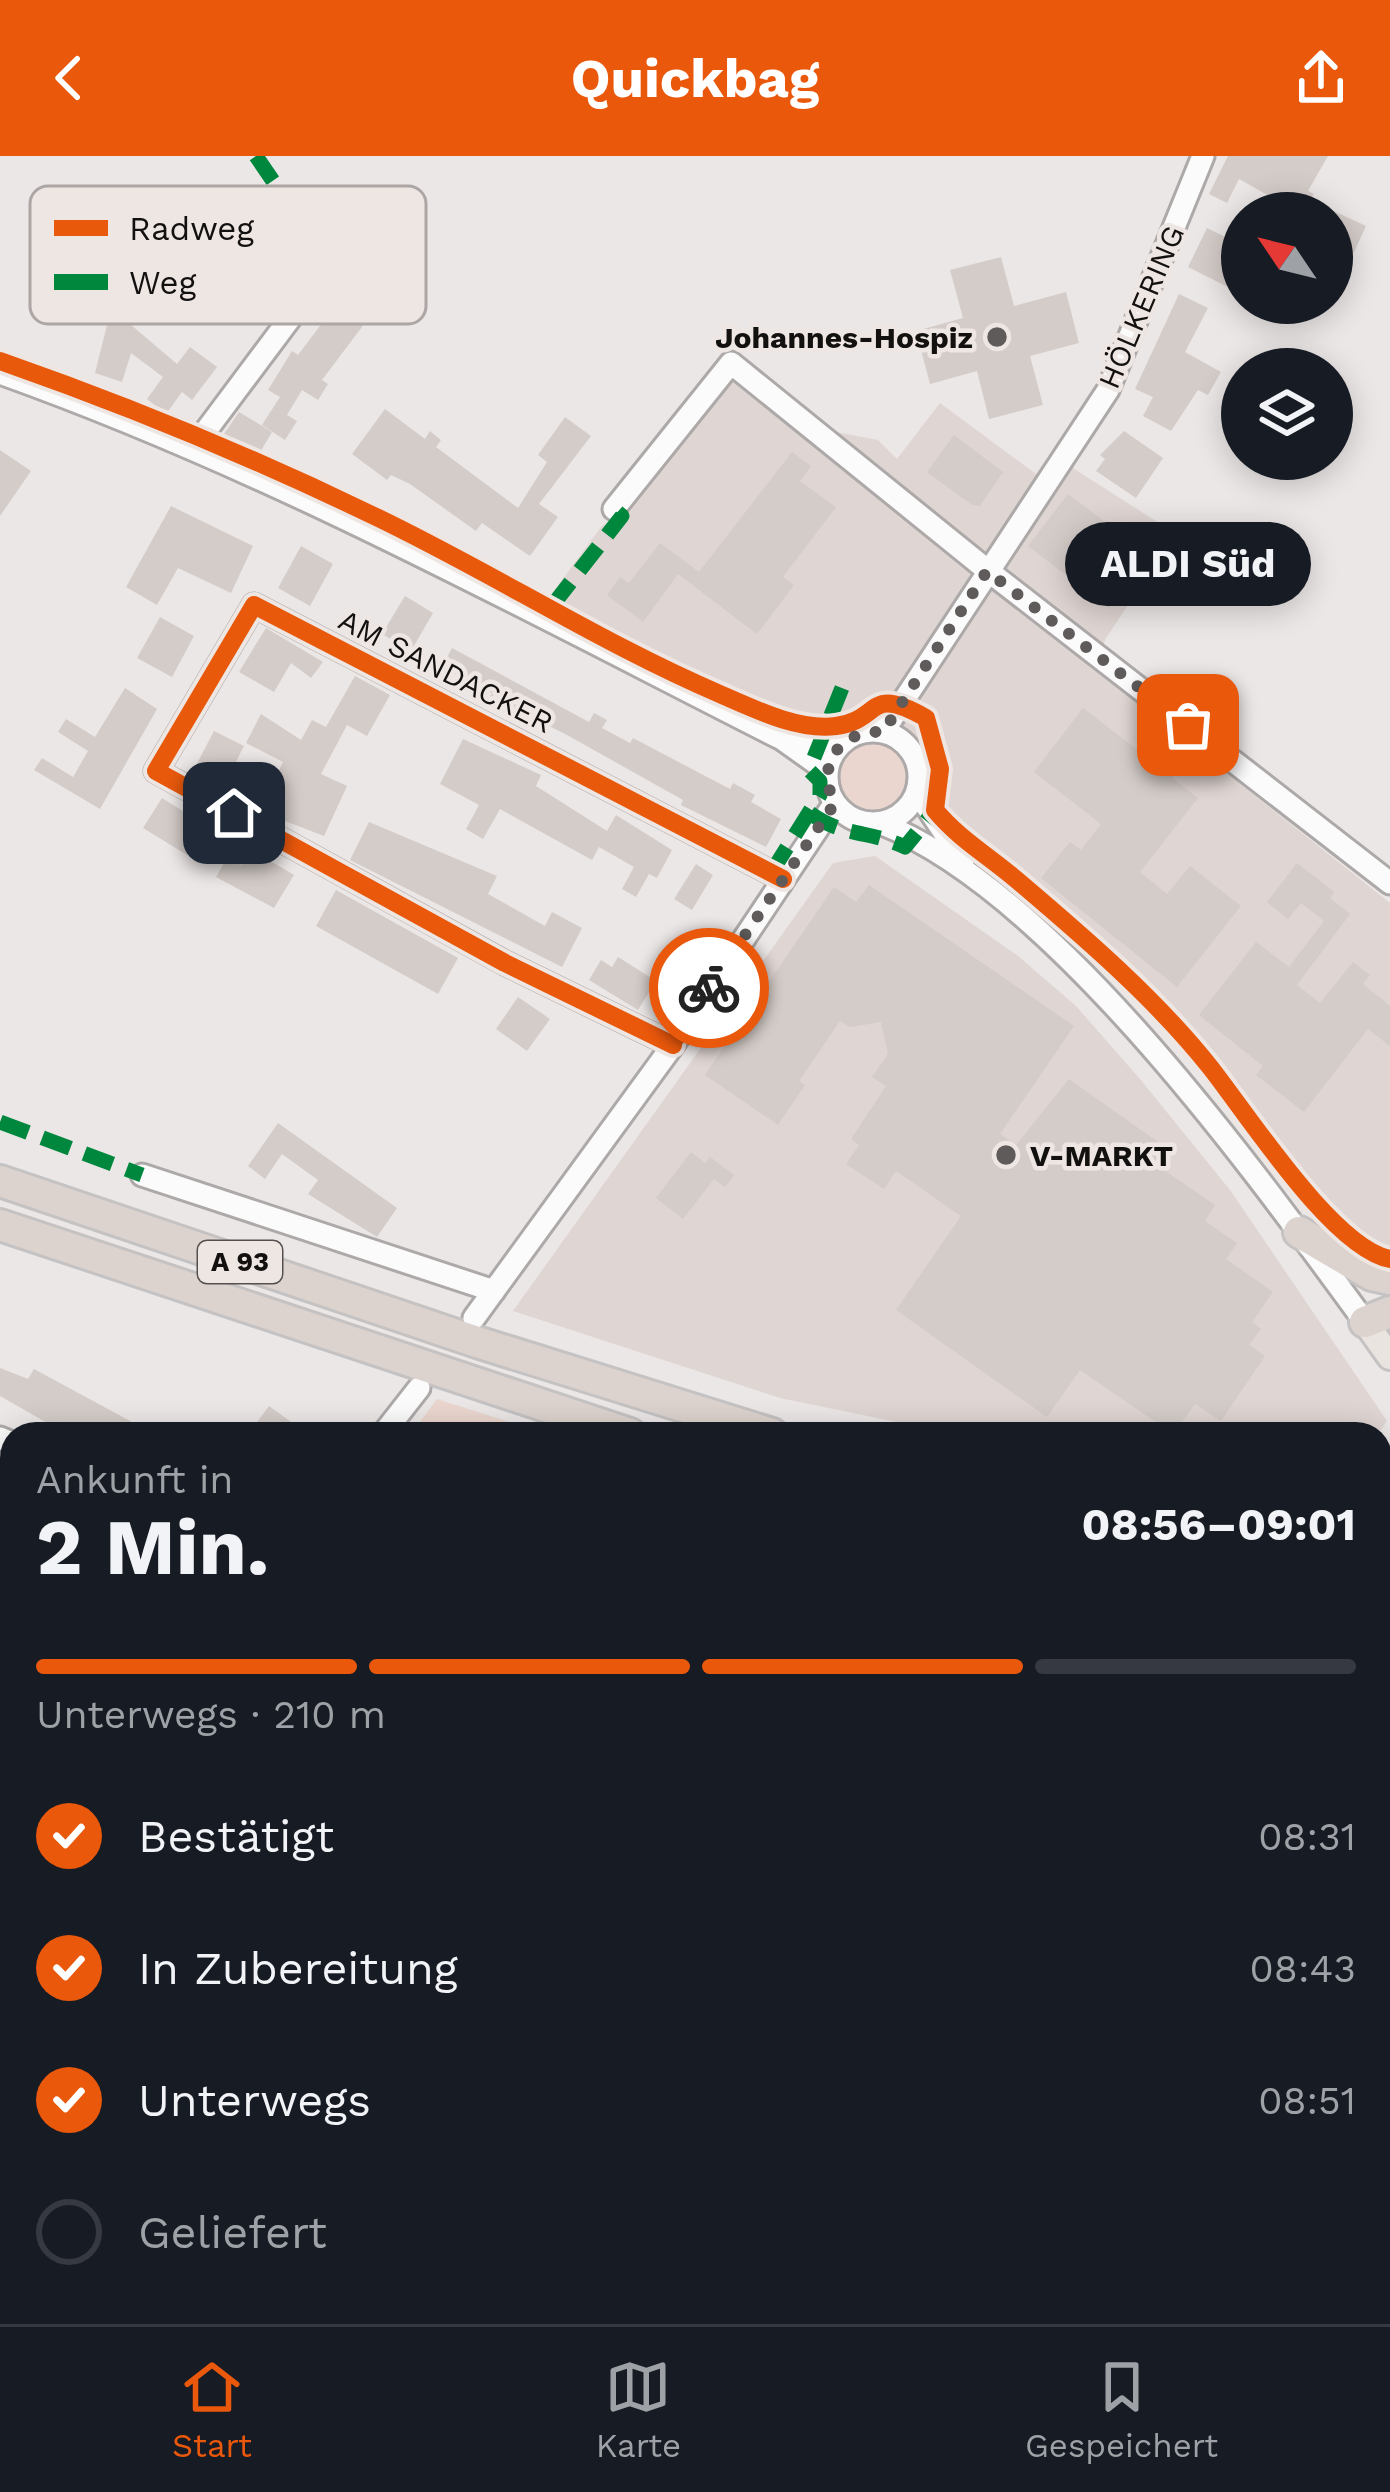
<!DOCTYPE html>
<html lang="de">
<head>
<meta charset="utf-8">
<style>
	:root { --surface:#171b24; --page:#20242c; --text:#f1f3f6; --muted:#9ea1a6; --line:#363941; --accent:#ea580c }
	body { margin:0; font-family:"Work Sans",sans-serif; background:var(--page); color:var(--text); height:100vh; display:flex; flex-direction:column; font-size:45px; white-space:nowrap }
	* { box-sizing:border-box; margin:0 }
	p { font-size:39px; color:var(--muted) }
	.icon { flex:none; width:66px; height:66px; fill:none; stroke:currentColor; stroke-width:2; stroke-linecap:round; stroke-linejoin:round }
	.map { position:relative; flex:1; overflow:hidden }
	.panel { position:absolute; left:0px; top:1266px; width:1392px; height:903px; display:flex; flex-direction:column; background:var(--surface); border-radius:36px 36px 0 0; box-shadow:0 6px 30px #0003 }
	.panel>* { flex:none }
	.needle { width:78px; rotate:305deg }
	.fabs { position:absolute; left:1221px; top:36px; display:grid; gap:24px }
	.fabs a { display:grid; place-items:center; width:132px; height:132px; border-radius:50%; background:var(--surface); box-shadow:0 6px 30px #0003; font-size:60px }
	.pin { position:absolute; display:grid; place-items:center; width:102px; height:102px; color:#fff; margin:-51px; border-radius:24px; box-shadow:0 6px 18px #0006 }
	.courier { position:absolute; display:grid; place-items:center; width:120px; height:120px; margin:-60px; border:9px solid #ea580c; border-radius:50%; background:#fff; color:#222; box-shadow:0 3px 15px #0007 }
	.bubble { position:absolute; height:84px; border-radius:42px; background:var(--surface); box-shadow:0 6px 30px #0003; font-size:39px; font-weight:700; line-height:84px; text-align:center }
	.headline em { font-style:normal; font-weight:700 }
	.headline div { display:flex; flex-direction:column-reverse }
	.headline { display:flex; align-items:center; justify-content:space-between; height:204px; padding:0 36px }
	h1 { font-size:78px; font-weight:700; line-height:90px }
	.bar { display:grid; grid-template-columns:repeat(4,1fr); gap:18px 12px; align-content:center; height:144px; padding:0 36px }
	.bar i { height:15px; border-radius:9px; background:var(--line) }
	.bar .active { background:var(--accent) }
	.bar p { grid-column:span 4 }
	ol { padding:0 36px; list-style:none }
	li { display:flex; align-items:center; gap:36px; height:132px }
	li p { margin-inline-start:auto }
	li .icon { padding:12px; border-radius:50%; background:var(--accent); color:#fff; stroke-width:4 }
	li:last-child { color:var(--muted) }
	li i { width:66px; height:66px; border:6px solid var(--line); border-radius:50% }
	header { display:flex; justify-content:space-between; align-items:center; height:156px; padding:0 36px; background:var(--accent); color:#fff; font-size:54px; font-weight:700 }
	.menu { display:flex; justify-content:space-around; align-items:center; height:168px; border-top:3px solid var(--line); background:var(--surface); font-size:33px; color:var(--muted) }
	.menu a { display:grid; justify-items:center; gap:6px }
	.menu .active { color:var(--accent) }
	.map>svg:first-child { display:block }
	.built { fill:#dfd5d2 }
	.green { fill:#ead6ce }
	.building { fill:#d4ccc8 }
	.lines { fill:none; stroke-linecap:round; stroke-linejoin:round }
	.minor-casing { stroke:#aca9a8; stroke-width:27 }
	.major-casing { stroke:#c4c2c2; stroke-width:30 }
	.highway-casing { stroke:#c4c2c2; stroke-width:36 }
	.minor { stroke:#fcfbfb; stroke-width:21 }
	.major { stroke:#eae4e0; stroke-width:24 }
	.highway { stroke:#ddd3ce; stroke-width:30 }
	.quiet { stroke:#00873e; stroke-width:15; stroke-dasharray:30 15; stroke-linecap:butt }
	.cycleway-casing { stroke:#eee6e3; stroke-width:26 }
	.cycleway { stroke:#e8590c; stroke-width:18 }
	.done { stroke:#5f5b5b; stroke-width:12; stroke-dasharray:0 21.6 }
	.route { stroke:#ea580c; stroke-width:15 }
	.poi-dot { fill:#5f5b5b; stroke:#eee6e3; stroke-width:4.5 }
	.labels { text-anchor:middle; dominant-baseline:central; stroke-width:9; stroke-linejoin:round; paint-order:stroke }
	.shield { fill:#eee6e3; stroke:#55504f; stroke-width:3 }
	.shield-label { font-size:27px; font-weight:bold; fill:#131010 }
	.street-label { font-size:30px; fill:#131010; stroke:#eee6e3 }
	.poi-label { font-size:30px; font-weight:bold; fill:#131010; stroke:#eee6e3; text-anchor:end }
	.key { fill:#eee6e3; stroke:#aca6a4; stroke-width:3 }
	.key-label { font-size:33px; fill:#131010 }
</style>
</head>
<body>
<header><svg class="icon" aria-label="back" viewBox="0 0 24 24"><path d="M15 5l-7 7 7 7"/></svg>Quickbag<svg class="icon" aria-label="share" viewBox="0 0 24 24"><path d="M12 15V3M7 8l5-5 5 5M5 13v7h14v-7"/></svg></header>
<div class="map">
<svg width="1390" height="2168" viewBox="0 0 1390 2168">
	<rect width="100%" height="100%" fill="#ebe7e6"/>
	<path class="built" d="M729 193 836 276 878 284 897 303 940 247 1036 318 1051 298 1176 378 1106 482 1094 512 1390 747V1092L1358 1078 1342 1062 1184 863 962 669 548 443 601 371 638 343 665 308 647 292Z
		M875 700 1018 800 1076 850 1140 923 1230 1034 1387 1265 1378 1278H955L780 1242 513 1155 833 707Z"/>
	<path class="green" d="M839 618a36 36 0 1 1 72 0a36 36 0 1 1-72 0Z
		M437 1243 547 1278H411Z
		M1380 1546H1390V1807L1380 1802Z"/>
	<path class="building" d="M1228 0H1328L1308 35 1314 38 1310 44 1366 70 1350 105 1332 97V57H1300L1239 23 1227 47 1209 38Z
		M365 68 396 95 391 101 413 120 386 152 380 147 322 224 328 228 318 244 302 234 287 259 297 265 285 284 262 269 280 241 268 234 292 195 298 199 338 146 352 157 371 135 345 111 352 100 344 92Z
		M1207 72 1242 89V138L1188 111Z
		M1001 101 1014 150 1066 136 1079 187 1030 200 1043 249 989 263 977 215 930 228 916 175 963 162 950 114Z
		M1179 138 1208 152 1185 196 1221 216 1208 239 1198 234 1171 275 1143 260 1153 241 1135 233Z
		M117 157 177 208 190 191 217 211 192 244 182 236 166 258 147 243 163 221 131 197 122 226 95 217 107 169Z
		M385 253 425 283 430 275 441 284 436 291 518 352 547 306 538 299 565 261 591 280 539 348 558 361 530 400 482 367 476 375 410 328 391 319 387 324 352 298Z
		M239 256 272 276 259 298 224 278Z
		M1124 275 1163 302 1136 342 1096 315 1105 303 1100 299Z
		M954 279 1003 316 980 350 972 349 927 316Z
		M0 294 31 315 0 360Z
		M792 296 811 310 800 325 836 351 783 421 794 429 757 478 678 418 643 466 607 439 620 421 629 427 660 387 699 416Z
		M1068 338 1104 365 1091 381 1130 410 1120 423 1127 428 1109 452 1028 390Z
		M171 350 253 390 231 437 178 412 157 449 126 431Z
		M301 390 333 408 310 450 278 432Z
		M405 440 433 457 411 495 382 478Z
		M160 461 194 480 172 521 137 502Z
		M266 472 323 506 311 522 291 507 274 536 239 516Z
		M452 492 589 566 594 557 607 564 602 572 630 587 633 582 730 633 733 627 755 639 751 646 781 663 766 691 681 649 683 644 567 579 531 561 526 569 487 547 492 537 442 511Z
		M355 520 390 539 367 580 347 569 321 618 347 630 324 680 259 655 283 606 246 587 261 558 301 584 312 564 326 571Z
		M125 532 157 553 100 653 34 614 42 602 73 621 88 595 58 576 66 563 95 581Z
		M1083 552 1143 598 1155 582 1185 606 1172 622 1198 642 1140 716 1167 738 1190 710 1241 750 1177 831 1041 722 1070 686 1081 694 1101 668 1034 616Z
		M214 575 244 590 222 633 192 617Z
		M463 583 541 619 536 630 607 675 616 659 672 694 657 722 649 718 636 741 622 733 634 711 599 691 592 704 500 653 483 683 466 673 479 649 440 628Z
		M162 642 210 672 192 702 143 672Z
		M369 666 497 720 488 738 545 770 552 756 582 772 562 811 350 704Z
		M250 693 294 719 274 752 216 721 227 702 241 709Z
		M1297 707 1334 736 1330 742 1350 758 1297 829 1320 847 1353 806 1370 819 1363 828 1390 850V890L1368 873 1304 956 1256 919 1263 910 1199 859 1256 786 1289 811 1324 765 1301 747 1288 763 1267 746Z
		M696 708 713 719 692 754 674 743Z
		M869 729 1074 870 1000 978 1016 989 1069 923 1165 991 1154 1007 1215 1049 1205 1065 1237 1087 1226 1103 1273 1136 1252 1166 1261 1173 1249 1189 1265 1200 1221 1265 1195 1248 1173 1278 1080 1214 1047 1261 896 1154 961 1060 896 1015 884 1033 846 1008 859 989 851 983 886 930 872 921 888 898 881 866 850 871 840 865 799 925 805 929 778 969 705 919 834 731 856 746Z
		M336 734 458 802 438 838 316 770Z
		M618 801 656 825 638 854 589 824 601 804 612 811Z
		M518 841 550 863 527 895 496 873Z
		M278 967 397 1052 377 1081 308 1038 318 1024 282 998 265 1023 248 1010Z
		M691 996 705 1007 710 1001 734 1019 725 1031 714 1023 683 1063 656 1042Z
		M0 1212 28 1223 34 1213 132 1266 125 1278H76L56 1272 0 1240Z
		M269 1250 294 1268 287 1278H248Z"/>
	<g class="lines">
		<defs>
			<path id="minor" d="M0 217C272 314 525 453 782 583L827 615
				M193 292 330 109
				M614 353 731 207 987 414 1390 727
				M827 621a46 46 0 1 1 92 0a46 46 0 1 1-92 0Z
				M883 576 1108 234 1203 0
				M783 583 842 587
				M917 636 963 705
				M880 667C1054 735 1255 1016 1365 1166
				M673 889 505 807 156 615 254 449 783 723
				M142 1019 494 1135
				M474 1162 673 889 834 648
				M383 1278 419 1232
				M0 1282 12 1287
				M0 1594 12 1582
				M1380 1931 1390 1937
				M0 2074 12 2084
				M0 2113 12 2118
				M40 2157V2168
				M114 2157 132 2168
				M366 2157 376 2168"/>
			<path id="major" d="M1365 1166 1390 1201"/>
			<path id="highway" d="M0 1025 480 1187 772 1278
				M0 1069 630 1278
				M1299 1076 1372 1119 1390 1123
				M1365 1166 1390 1156
				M1380 1451 1390 1453
				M1380 1484 1390 1487
				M1380 1531 1390 1529
				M1380 1833 1390 1841"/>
		</defs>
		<use href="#minor" class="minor-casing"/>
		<use href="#major" class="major-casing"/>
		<use href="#highway" class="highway-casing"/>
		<use href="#minor" class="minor"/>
		<use href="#major" class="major"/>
		<use href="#highway" class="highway"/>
		<path class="quiet" d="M256 0 330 109
			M552 450 622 360 614 353
			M810 657C842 681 869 674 905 691L935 654
			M771 717 820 639V625L809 614 842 532
			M0 966 142 1019
			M0 1708 12 1712"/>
		<defs>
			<path id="cycleway" d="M0 205C126 249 252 301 372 359 490 415 602 488 722 539 754 553 799 575 836 570 882 564 866 528 926 562L940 613 935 654C959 683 989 700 1018 725 1084 781 1156 843 1210 911 1248 959 1333 1092 1390 1103
				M673 889 505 807 156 615 254 449 783 723"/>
		</defs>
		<use href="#cycleway" class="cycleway-casing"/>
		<use href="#cycleway" class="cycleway"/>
	</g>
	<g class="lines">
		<path class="done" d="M709 832 835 647C814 609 841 573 883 576L987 415 1188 569"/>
		<path class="route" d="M234 657 538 824 673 889 709 832"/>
	</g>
	<g class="poi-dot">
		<circle cx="997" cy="181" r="12"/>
		<circle cx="1006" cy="999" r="12"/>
	</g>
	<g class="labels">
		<rect class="shield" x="198" y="1085" width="84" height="42" rx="9"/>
		<g class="shield-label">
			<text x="240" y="1106">A 93</text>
		</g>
		<g class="street-label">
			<text transform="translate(1141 151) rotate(-67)">HÖLKERING</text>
			<text transform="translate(446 515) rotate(27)">AM SANDACKER</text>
		</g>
		<g class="poi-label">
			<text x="973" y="181">Johannes-Hospiz</text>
			<text x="1030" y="999" text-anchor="start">V-MARKT</text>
		</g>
	</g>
	<rect x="30" y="30" width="396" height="138" rx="18" class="key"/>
	<rect x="54" y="64" width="54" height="16" fill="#e8590c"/>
	<rect x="54" y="118" width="54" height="16" fill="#00873e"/>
	<g class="key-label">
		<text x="129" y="84">Radweg</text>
		<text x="129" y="138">Weg</text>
	</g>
</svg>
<div class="fabs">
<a><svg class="needle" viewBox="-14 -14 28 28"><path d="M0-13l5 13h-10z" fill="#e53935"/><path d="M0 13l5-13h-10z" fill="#9ea1a6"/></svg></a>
<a><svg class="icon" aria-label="layers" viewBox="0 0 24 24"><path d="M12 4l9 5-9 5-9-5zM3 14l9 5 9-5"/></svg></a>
</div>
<div class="pin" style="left:1188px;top:569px;background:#ea580c"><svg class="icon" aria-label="bag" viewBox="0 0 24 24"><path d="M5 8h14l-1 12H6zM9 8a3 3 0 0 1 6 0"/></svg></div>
<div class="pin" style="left:234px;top:657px;background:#1f2937"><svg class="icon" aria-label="home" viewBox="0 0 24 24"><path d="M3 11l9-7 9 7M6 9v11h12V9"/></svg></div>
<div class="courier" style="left:709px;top:832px"><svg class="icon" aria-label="bike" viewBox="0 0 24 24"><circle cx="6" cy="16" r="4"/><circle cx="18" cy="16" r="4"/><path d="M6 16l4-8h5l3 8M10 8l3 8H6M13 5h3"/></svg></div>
<div class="bubble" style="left:1065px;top:366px;width:246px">ALDI Süd</div>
<section class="panel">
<div class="headline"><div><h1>2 Min.</h1><p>Ankunft in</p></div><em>08:56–09:01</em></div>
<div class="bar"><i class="active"></i><i class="active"></i><i class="active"></i><i></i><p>Unterwegs · 210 m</p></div>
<ol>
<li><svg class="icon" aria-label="check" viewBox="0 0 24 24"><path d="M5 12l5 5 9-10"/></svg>Bestätigt<p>08:31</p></li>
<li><svg class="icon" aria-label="check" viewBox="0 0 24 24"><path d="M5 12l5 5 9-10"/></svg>In Zubereitung<p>08:43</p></li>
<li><svg class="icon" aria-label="check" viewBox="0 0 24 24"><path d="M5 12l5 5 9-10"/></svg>Unterwegs<p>08:51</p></li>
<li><i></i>Geliefert</li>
</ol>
</section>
</div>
<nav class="menu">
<a class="active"><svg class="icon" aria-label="home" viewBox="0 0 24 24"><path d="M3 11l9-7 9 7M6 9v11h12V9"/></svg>Start</a>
<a><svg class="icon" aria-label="map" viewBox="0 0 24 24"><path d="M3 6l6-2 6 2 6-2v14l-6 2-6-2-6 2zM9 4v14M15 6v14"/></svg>Karte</a>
<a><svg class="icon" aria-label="saved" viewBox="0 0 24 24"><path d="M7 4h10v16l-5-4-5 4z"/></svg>Gespeichert</a>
</nav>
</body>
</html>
